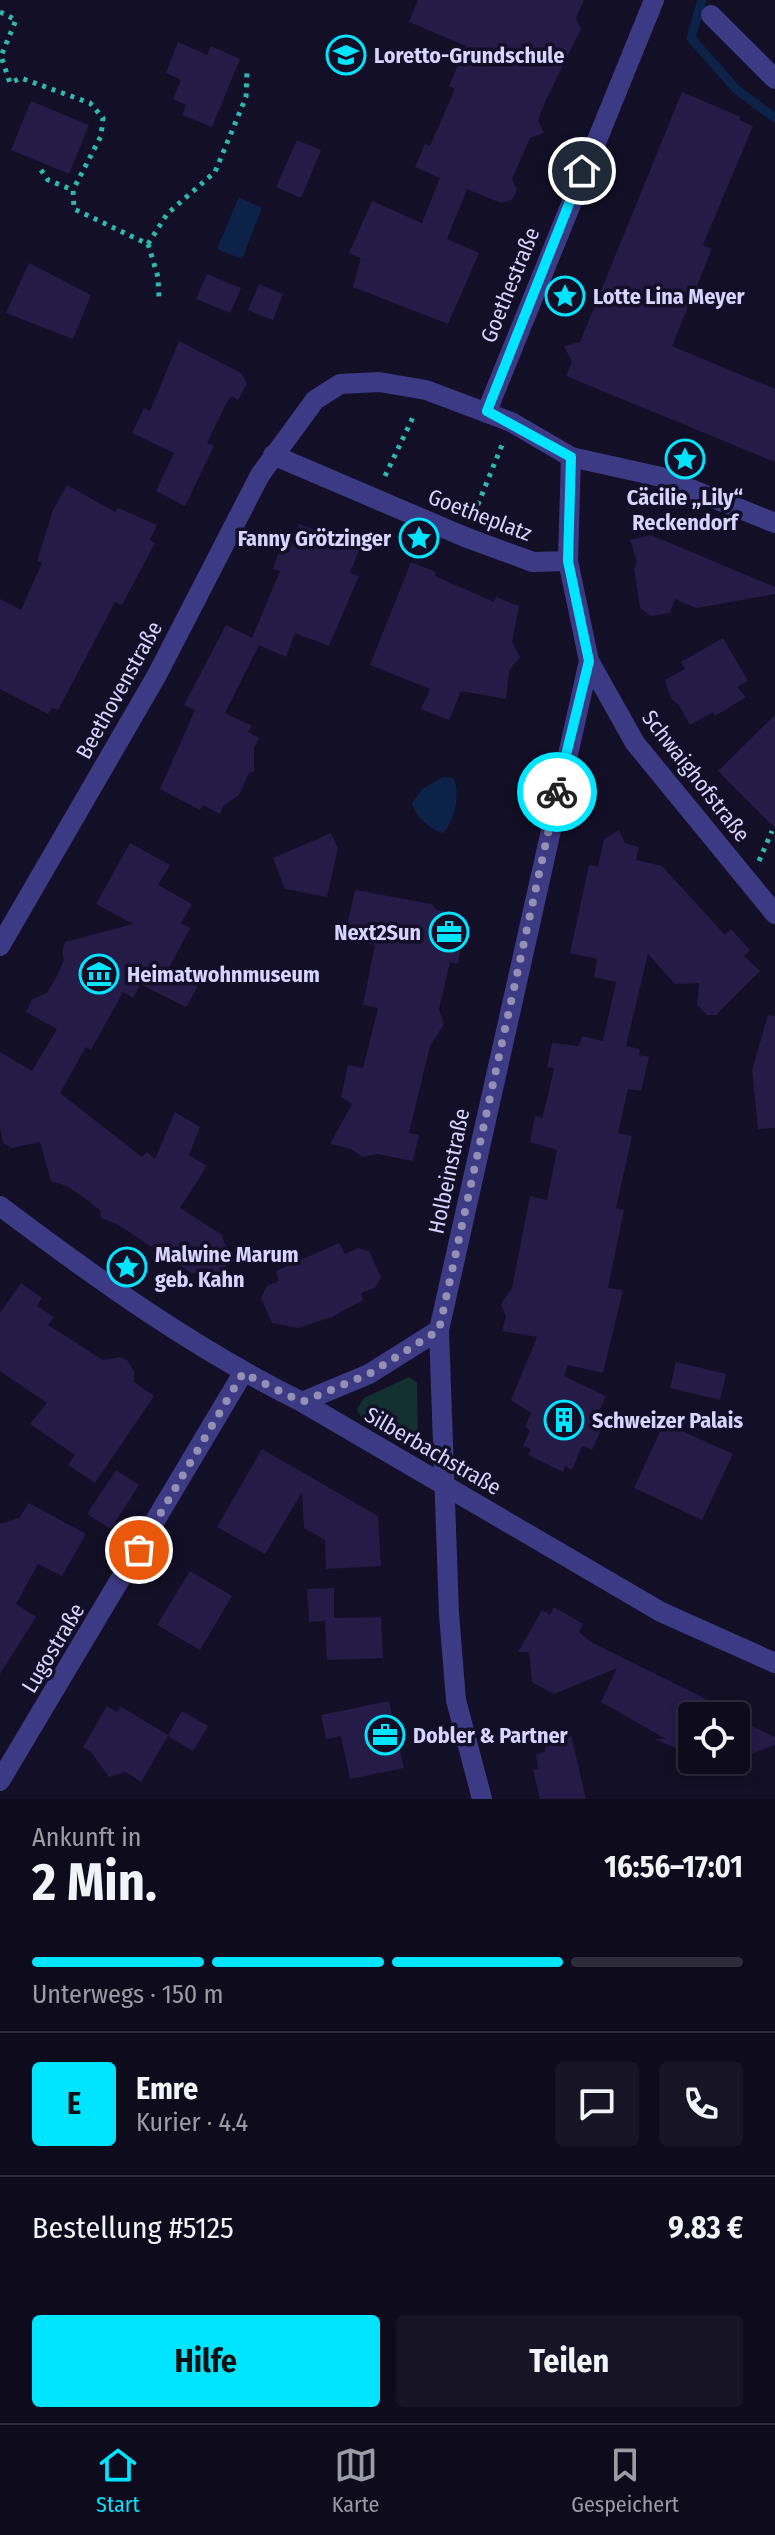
<!DOCTYPE html>
<html lang="de">
<head>
<meta charset="utf-8">
<style>
	:root { --surface:#0e0b1c; --page:#171425; --text:#f1f3f6; --muted:#9b9ba3; --line:#2e2b3b; --accent:#00e5ff }
	body { margin:0; font-family:"Fira Sans Condensed",sans-serif; background:var(--page); color:var(--text); height:100vh; display:flex; flex-direction:column; font-size:30px; white-space:nowrap }
	* { box-sizing:border-box; margin:0 }
	p { font-size:26px; color:var(--muted) }
	.icon { flex:none; width:44px; height:44px; fill:none; stroke:currentColor; stroke-width:2; stroke-linecap:round; stroke-linejoin:round }
	.map { position:relative; height:1799px; overflow:hidden }
	.drawer { display:flex; flex-direction:column; background:var(--surface); flex:1 }
	.drawer>* { flex:none }
	.controls { position:absolute; left:678px; top:1702px; display:grid; gap:16px }
	.controls a { display:grid; place-items:center; width:72px; height:72px; border-radius:8px; background:var(--surface); box-shadow:0 4px 12px #0003,0 0 0 2px var(--line); font-size:40px }
	.pin { position:absolute; display:grid; place-items:center; width:68px; height:68px; color:#fff; margin:-34px; border:4px solid #fff; border-radius:50%; box-shadow:0 2px 8px #0007 }
	.courier { position:absolute; display:grid; place-items:center; width:80px; height:80px; margin:-40px; border:6px solid #00e5ff; border-radius:50%; background:#fff; color:#222; box-shadow:0 2px 10px #0007 }
	.summary em { font-style:normal; font-weight:700 }
	.summary div { display:flex; flex-direction:column-reverse }
	.summary { display:flex; align-items:center; justify-content:space-between; height:136px; padding:0 32px }
	h1 { font-size:52px; font-weight:700; line-height:60px }
	.bar { display:grid; grid-template-columns:repeat(4,1fr); gap:12px 8px; align-content:center; height:96px; padding:0 32px }
	.bar i { height:10px; border-radius:6px; background:var(--line) }
	.bar .on { background:var(--accent) }
	.bar p { grid-column:span 4 }
	.line { display:flex; align-items:center; gap:20px; padding:0 32px; border-top:2px solid var(--line) }
	.line div { flex:1 }
	.round { display:grid; place-items:center; flex:none; width:84px; height:84px; border-radius:8px; background:var(--page) }
	.cta { display:flex; gap:16px; margin-top:auto; padding:16px 32px }
	.cta a { flex:1; height:92px; border-radius:8px; background:var(--accent); color:#111; font-size:32px; font-weight:700; line-height:92px; text-align:center }
	.cta a+a { background:var(--page); color:var(--text) }
	.dock { display:flex; justify-content:space-around; align-items:center; height:112px; border-top:2px solid var(--line); background:var(--surface); font-size:22px; color:var(--muted) }
	.dock a { display:grid; justify-items:center; gap:4px }
	.dock .on { color:var(--accent) }
	.map>svg:first-child { display:block }
	.green { fill:#12302f }
	.water { fill:#0c2248 }
	.lines { fill:none; stroke-linecap:round; stroke-linejoin:round }
	.stream { stroke:#0c2248; stroke-width:9 }
	.building { fill:#241b47; fill-rule:evenodd }
	.path { stroke:#2fb8b0; stroke-width:5; stroke-dasharray:4 6; stroke-linecap:butt }
	.minor { stroke:#3d3a85; stroke-width:20 }
	.done { stroke:#948fb3; stroke-width:8; stroke-dasharray:0 14.4 }
	.route { stroke:#00e5ff; stroke-width:10 }
	.labels { text-anchor:middle; dominant-baseline:central; stroke-width:7; stroke-linejoin:round; paint-order:stroke }
	.poi-label { font-size:22px; font-weight:bold; fill:#d9d4ff; stroke:#130f26; text-anchor:start }
	.street-label { font-size:22px; fill:#d9d4ff; stroke:#130f26 }
</style>
</head>
<body>
<div class="map">
<svg width="775" height="1799" viewBox="0 0 775 1799">
	<rect width="100%" height="100%" fill="#130f26"/>
	<path class="green" d="M409 1377 417 1383 418 1435 414 1441 405 1445 362 1420 357 1409 364 1398Z"/>
	<path class="water" d="M239 197 262 208 242 259 217 249Z
		M443 777 453 778C462 791 454 823 443 833 432 831 414 815 412 803L422 789Z"/>
	<g class="lines">
		<path class="stream" d="M702 0 691 38 736 89 775 118"/>
	</g>
	<path class="building" d="M418 0H584L576 18 581 29 546 100 538 120 544 133 530 138 512 179 517 190 512 200 501 203 467 189 447 239 479 253 448 324 353 287 361 258 349 253 372 201 422 223 440 178 415 167 425 144 430 146 455 89 449 86 466 46 409 22Z
		M178 42 207 55 211 46 240 59 212 127 182 115 186 105 173 99 181 80 166 73Z
		M682 92 741 117 739 120 753 126 703 245 712 249 672 346 775 389V462L566 376 572 362 564 346 580 342Z
		M31 101 89 125 69 174 11 150Z
		M297 140 321 150 301 198 276 187Z
		M29 263 91 295 73 339 6 313Z
		M207 274 241 288 230 313 196 299Z
		M259 284 283 294 273 320 248 310Z
		M179 341 241 373 247 384 238 400 232 396 228 400 207 443 214 446 185 506 156 491 174 453 132 433 144 408 150 411Z
		M67 485 115 512 118 508 157 525 150 540 155 543 122 605 115 602 58 710 52 708 48 714 0 689V599L21 610 42 563 37 561 53 510Z
		M299 524 360 547 350 573 359 576 329 646 295 633 286 657 259 645 225 713 252 726 248 732 259 738 254 749V772L249 773 239 795 223 806 220 814 203 805 200 810 160 789 195 710 184 705 226 625 252 638 280 571 273 569 282 543 290 546Z
		M651 535 775 587V594L696 608 675 599 670 613 651 616 640 608 634 569 637 561 630 540Z
		M411 562 436 572 435 576 494 602 496 597 519 606 512 642 520 657 509 671 506 699 461 691 449 720 421 709 430 689 370 665Z
		M723 638 748 681 737 687 746 697 715 716 713 712 690 725 679 705 671 699 665 680 685 669 681 662Z
		M775 715V828L718 771Z
		M619 830 625 843 639 847 636 860 662 866 725 935 731 929 750 950 744 956 760 971 716 1015H707L697 1005 699 983 675 984 648 954 626 1046 640 1049 639 1055 649 1057 641 1091 628 1089 618 1133 632 1136 616 1208 624 1210 608 1288 623 1290 603 1373 568 1365 564 1376 606 1396 596 1418 605 1422 592 1450 582 1446 572 1470 565 1466 563 1472 528 1455 531 1449 523 1446 530 1430 525 1427 531 1413 511 1400 537 1337 502 1331 506 1317 501 1304 512 1288 530 1196 547 1200 557 1150 530 1142 535 1116 542 1118 548 1095 554 1068 547 1067 552 1043 579 1046 582 1036 603 1041 616 982 594 977 597 959 570 953 589 865 598 867 604 839Z
		M331 833 338 848 327 897 285 889 273 858Z
		M130 843 170 865 158 885 192 904 181 923 190 928 169 968 199 984 186 1007 140 984 133 998 123 992 91 1050 86 1047 60 1093 142 1157 147 1152 155 1159 175 1112 200 1127 189 1155 207 1166 180 1208 221 1234 230 1256 226 1268 217 1274 191 1273 117 1224 101 1218 100 1210 83 1197 67 1186 51 1181 40 1142 12 1148 3 1143 0 1128V1052L32 1071 57 1029 26 1012 32 999 47 993 56 978 64 960 62 952 65 942 133 924 96 904Z
		M355 890 432 904 435 909 466 919 458 964 450 962 439 1009 444 1024 430 1046 409 1133 419 1135 413 1161 377 1154 363 1157 351 1149 330 1144 352 1104 341 1097 348 1065 363 1068 378 1008 363 1005 375 945 344 938Z
		M768 1015 775 1016V1128L758 1129 752 1070Z
		M339 1243 345 1254 358 1248 369 1251 381 1277 375 1288 361 1293 363 1300 332 1317 298 1328 272 1323 261 1298 267 1286 279 1281 276 1271Z
		M21 1283 42 1298 37 1306 54 1317 48 1325 103 1360 119 1357 127 1360 134 1371V1382L154 1396 95 1483 68 1465 75 1455 30 1424 47 1403 0 1371V1313Z
		M676 1362 726 1374 720 1400 670 1388Z
		M664 1423 733 1454 702 1520 634 1488Z
		M262 1449 378 1516 381 1566 326 1569 325 1540 304 1528 302 1492 265 1554 217 1527Z
		M116 1470 139 1485 111 1529 87 1514Z
		M29 1503 86 1534 62 1576 38 1564 16 1604 36 1617 0 1674V1524L19 1518Z
		M190 1571 232 1596 200 1650 157 1625Z
		M334 1588V1618L381 1617 383 1658 327 1660 325 1621 309 1622 307 1589Z
		M554 1607 583 1624 579 1632 591 1642 720 1706 749 1716 745 1723 775 1737V1745L746 1756 737 1775 714 1766 710 1775 682 1761 686 1753 655 1739H666L601 1702 617 1668 554 1694 532 1682 529 1652H518L542 1610 550 1615ZM692 1716H736V1760H692V1740L678 1739 692 1736Z
		M389 1701 404 1768 350 1779 341 1736 326 1739 321 1715Z
		M107 1706 117 1712 120 1706 168 1735 182 1711 208 1726 193 1751 168 1736 141 1782 126 1772 109 1777 91 1752 83 1747Z
		M558 1734 571 1735 586 1799H540L533 1770 538 1769 536 1754 544 1752 549 1738Z"/>
	<g class="lines">
		<path class="path" d="M0 12 16 20 1 56 10 83 21 78 90 103 103 118 101 136 73 190
			M41 170 48 180 73 190 74 209 148 244 158 277 159 298
			M148 244 167 214 215 172 246 97 247 72
			M385 476 415 413
			M474 514 502 445
			M759 861 772 831"/>
		<path class="minor" d="M711 15 775 79
			M487 411 654 0
			M273 455 465 537 533 562 568 561
			M589 661 635 743 775 914
			M0 946 157 675 260 475 315 400 340 384 379 382 426 390 511 422 571 457 661 477 775 523
			M0 1206C97 1279 193 1348 302 1402L661 1612 775 1663
			M302 1402 369 1374 439 1330
			M0 1781 243 1373
			M482 1799 456 1700 449 1614 439 1330 589 661 568 561 571 457"/>
	</g>
	<g class="lines">
		<path class="done" d="M139 1550 243 1373 302 1402 369 1374 439 1330 557 792"/>
		<path class="route" d="M557 792 589 661 568 561 571 457 487 411 582 171"/>
	</g>
	<defs>
		<symbol id="school-ring" viewBox="-11 -11 22 22"><circle r="9.5" fill="#130f26" stroke="#00e5ff" stroke-width="1.5"/><path d="M0-5L7-2L0 1L-7-2ZM-4 1L0 2.5L4 1V4Q0 6-4 4Z" fill="#00e5ff"/></symbol>
		<symbol id="sight-ring" viewBox="-11 -11 22 22"><circle r="9.5" fill="#130f26" stroke="#00e5ff" stroke-width="1.5"/><path d="M0-6L1.8-2.2L6-1.7L2.9 1.2L3.7 5.4L0 3.3L-3.7 5.4L-2.9 1.2L-6-1.7L-1.8-2.2Z" fill="#00e5ff"/></symbol>
		<symbol id="office-ring" viewBox="-11 -11 22 22"><circle r="9.5" fill="#130f26" stroke="#00e5ff" stroke-width="1.5"/><path d="M-6-3h4V-5.5h4V-3h4V5H-6ZM-1-4.5V-3h2v-1.5ZM-6 0V1H6V0Z" fill="#00e5ff"/></symbol>
		<symbol id="museum-ring" viewBox="-11 -11 22 22"><circle r="9.5" fill="#130f26" stroke="#00e5ff" stroke-width="1.5"/><path d="M0-6L6-3V-2H-6V-3ZM-5-1h2V3h-2ZM-1-1h2V3h-2ZM3-1h2V3H3ZM-6 4H6V6H-6Z" fill="#00e5ff"/></symbol>
		<symbol id="building-ring" viewBox="-11 -11 22 22"><circle r="9.5" fill="#130f26" stroke="#00e5ff" stroke-width="1.5"/><path d="M-4-6H4V6H1V3H-1V6H-4ZM-2.5-4.3h1.7v1.8h-1.7ZM.8-4.3h1.7v1.8H.8ZM-2.5-1h1.7V.8h-1.7ZM.8-1h1.7V.8H.8Z" fill="#00e5ff"/></symbol>
	</defs>
	<g fill-rule="evenodd">
		<use href="#school-ring" x="324" y="33" width="44" height="44"/>
		<use href="#sight-ring" x="543" y="274" width="44" height="44"/>
		<use href="#sight-ring" x="663" y="437" width="44" height="44"/>
		<use href="#sight-ring" x="397" y="516" width="44" height="44"/>
		<use href="#office-ring" x="427" y="910" width="44" height="44"/>
		<use href="#museum-ring" x="77" y="952" width="44" height="44"/>
		<use href="#sight-ring" x="105" y="1245" width="44" height="44"/>
		<use href="#building-ring" x="542" y="1398" width="44" height="44"/>
		<use href="#office-ring" x="363" y="1713" width="44" height="44"/>
	</g>
	<g class="labels">
		<g class="poi-label">
			<text x="374" y="55">Loretto-Grundschule</text>
			<text x="593" y="296">Lotte Lina Meyer</text>
			<text x="685" y="497" text-anchor="middle">Cäcilie „Lily“<tspan x="685" dy="25">Reckendorf</tspan></text>
			<text x="391" y="538" text-anchor="end">Fanny Grötzinger</text>
			<text x="421" y="932" text-anchor="end">Next2Sun</text>
			<text x="127" y="974">Heimatwohnmuseum</text>
			<text x="155" y="1254">Malwine Marum<tspan x="155" dy="25">geb. Kahn</tspan></text>
			<text x="592" y="1420">Schweizer Palais</text>
			<text x="413" y="1735">Dobler &amp; Partner</text>
		</g>
		<g class="street-label">
			<text transform="translate(510 285) rotate(-68)">Goethestraße</text>
			<text transform="translate(480 515) rotate(21)">Goetheplatz</text>
			<text transform="translate(119 690) rotate(-61)">Beethovenstraße</text>
			<text transform="translate(696 776) rotate(52)">Schwaighofstraße</text>
			<text transform="translate(449 1171) rotate(-78)">Holbeinstraße</text>
			<text transform="translate(433 1451) rotate(30)">Silberbachstraße</text>
			<text transform="translate(53 1648) rotate(-59)">Lugostraße</text>
		</g>
	</g>
</svg>
<div class="controls">
<a><svg class="icon" aria-label="locate" viewBox="0 0 24 24"><circle cx="12" cy="12" r="6"/><path d="M12 2v4M12 18v4M2 12h4M18 12h4"/></svg></a>
</div>
<div class="pin" style="left:139px;top:1550px;background:#ea580c"><svg class="icon" aria-label="bag" viewBox="0 0 24 24"><path d="M5 8h14l-1 12H6zM9 8a3 3 0 0 1 6 0"/></svg></div>
<div class="pin" style="left:582px;top:171px;background:#1f2937"><svg class="icon" aria-label="home" viewBox="0 0 24 24"><path d="M3 11l9-7 9 7M6 9v11h12V9"/></svg></div>
<div class="courier" style="left:557px;top:792px"><svg class="icon" aria-label="bike" viewBox="0 0 24 24"><circle cx="6" cy="16" r="4"/><circle cx="18" cy="16" r="4"/><path d="M6 16l4-8h5l3 8M10 8l3 8H6M13 5h3"/></svg></div>
</div>
<section class="drawer">
<div class="summary"><div><h1>2 Min.</h1><p>Ankunft in</p></div><em>16:56–17:01</em></div>
<div class="bar"><i class="on"></i><i class="on"></i><i class="on"></i><i></i><p>Unterwegs · 150 m</p></div>
<div class="line" style="height:144px"><b class="round" style="background:var(--accent);color:#111">E</b><div><b>Emre</b><p>Kurier · 4.4</p></div><a class="round"><svg class="icon" aria-label="chat" viewBox="0 0 24 24"><path d="M4 5h16v11H9l-5 4z"/></svg></a><a class="round"><svg class="icon" aria-label="phone" viewBox="0 0 24 24"><path d="M5 4h4l2 5-3 2q2 4 5 5l2-3 5 2v4C11 20 4 13 5 4z"/></svg></a></div>
<div class="line" style="height:104px"><div>Bestellung #5125</div><b>9.83 €</b></div>
<div class="cta"><a>Hilfe</a><a>Teilen</a></div>
</section>
<nav class="dock">
<a class="on"><svg class="icon" aria-label="home" viewBox="0 0 24 24"><path d="M3 11l9-7 9 7M6 9v11h12V9"/></svg>Start</a>
<a><svg class="icon" aria-label="map" viewBox="0 0 24 24"><path d="M3 6l6-2 6 2 6-2v14l-6 2-6-2-6 2zM9 4v14M15 6v14"/></svg>Karte</a>
<a><svg class="icon" aria-label="saved" viewBox="0 0 24 24"><path d="M7 4h10v16l-5-4-5 4z"/></svg>Gespeichert</a>
</nav>
</body>
</html>
